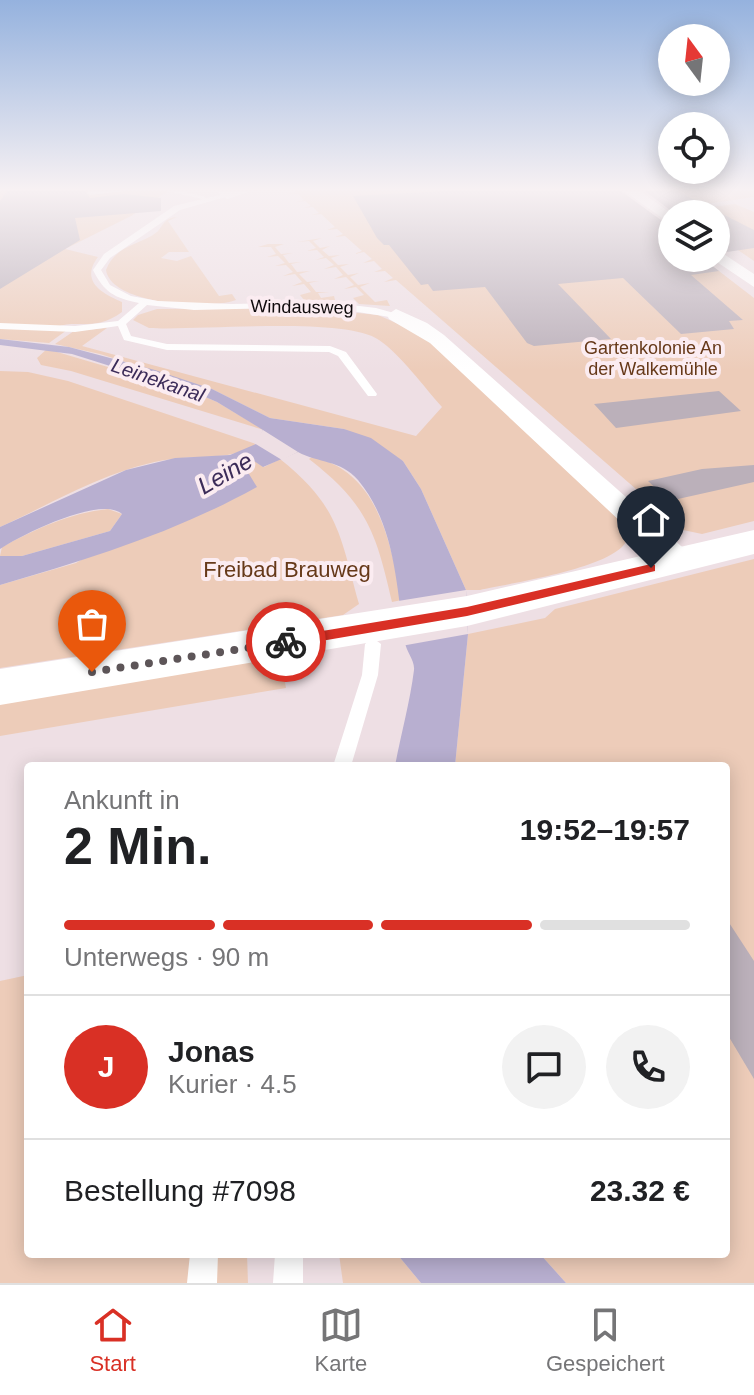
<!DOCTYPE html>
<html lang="de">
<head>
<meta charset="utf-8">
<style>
	:root { --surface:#fff; --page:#f2f2f2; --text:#202124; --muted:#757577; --line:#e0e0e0; --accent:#d93025 }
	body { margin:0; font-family:Arial,sans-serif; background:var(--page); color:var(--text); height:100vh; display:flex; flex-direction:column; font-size:30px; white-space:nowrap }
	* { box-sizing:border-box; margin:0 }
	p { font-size:26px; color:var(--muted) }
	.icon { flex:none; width:44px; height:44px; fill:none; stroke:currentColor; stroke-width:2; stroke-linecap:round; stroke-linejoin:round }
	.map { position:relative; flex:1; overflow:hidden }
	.sheet { position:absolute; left:24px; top:762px; width:706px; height:496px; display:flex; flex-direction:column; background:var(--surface); border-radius:8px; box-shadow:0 4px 20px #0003 }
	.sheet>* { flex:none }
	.needle { width:52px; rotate:345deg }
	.buttons { position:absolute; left:658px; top:24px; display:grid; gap:16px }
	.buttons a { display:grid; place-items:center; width:72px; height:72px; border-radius:50%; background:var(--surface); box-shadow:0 4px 20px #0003; font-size:40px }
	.pin { position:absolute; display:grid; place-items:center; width:68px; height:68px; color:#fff; margin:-82px -34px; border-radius:50% 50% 50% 0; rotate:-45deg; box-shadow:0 0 8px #0007 }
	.pin .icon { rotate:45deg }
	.courier { position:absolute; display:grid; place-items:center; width:80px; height:80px; margin:-40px; border:6px solid #d93025; border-radius:50%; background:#fff; color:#222; box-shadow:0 2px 10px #0007 }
	.overview em { font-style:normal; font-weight:600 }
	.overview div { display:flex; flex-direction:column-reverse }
	.overview { display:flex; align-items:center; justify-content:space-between; height:136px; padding:0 40px }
	h1 { font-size:52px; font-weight:600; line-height:60px }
	.bar { display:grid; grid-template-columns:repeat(4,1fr); gap:12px 8px; align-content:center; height:96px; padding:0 40px }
	.bar i { height:10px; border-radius:6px; background:var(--line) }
	.bar .active { background:var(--accent) }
	.bar p { grid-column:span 4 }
	.line { display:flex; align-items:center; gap:20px; padding:0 40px; border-top:2px solid var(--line) }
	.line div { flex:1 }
	.round { display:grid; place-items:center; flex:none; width:84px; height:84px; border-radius:42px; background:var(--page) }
	.menu { display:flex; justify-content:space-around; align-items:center; height:112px; border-top:2px solid var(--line); background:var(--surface); font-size:22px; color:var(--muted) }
	.menu a { display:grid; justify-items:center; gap:4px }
	.menu .active { color:var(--accent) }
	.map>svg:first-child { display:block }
	.green { fill:#edccb9 }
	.water { fill:#b8afd0 }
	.pier { fill:#eedfe4 }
	.building { fill:#bbb0ba }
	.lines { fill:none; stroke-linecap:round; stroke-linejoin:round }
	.lane { fill:#fff; fill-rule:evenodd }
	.street { fill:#fff; fill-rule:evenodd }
	.secondary { fill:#fff; fill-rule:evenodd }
	.route { fill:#d93025 }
	.done { stroke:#5d5558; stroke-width:8; stroke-dasharray:0 14.4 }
	.labels { text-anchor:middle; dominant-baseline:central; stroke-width:8; stroke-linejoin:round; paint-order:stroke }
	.far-street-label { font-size:18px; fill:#0f0a0c; stroke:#fbecf1 }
	.far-park-label { font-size:18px; fill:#663919; stroke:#fbecf1 }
	.far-water-label { font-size:20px; font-style:italic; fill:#3c2c59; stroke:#fbecf1 }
	.park-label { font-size:22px; fill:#663919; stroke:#fbecf1 }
	.water-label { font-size:24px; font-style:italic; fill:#3c2c59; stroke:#fbecf1 }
</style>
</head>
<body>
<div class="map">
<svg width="754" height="1283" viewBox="0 0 754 1283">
	<rect width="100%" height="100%" fill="#eedfe4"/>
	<path class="green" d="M0 191H168L131 216 65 249 98 257C80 281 101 293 122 302V312C95 332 77 319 56 327L67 330 49 343 0 339Z
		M295 191H616L672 258H702L754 298V521L702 534 683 530 396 280 384 282 393 278 385 271 374 272 382 269 374 261 363 263 372 259 364 252 354 254 362 251 345 236 335 237 343 234 337 229 327 230 335 227 321 214 311 215 319 213 313 207 303 208 311 206 305 201 296 202 304 200 298 194H288L296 193Z
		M668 191H754V197L671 209Z
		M735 204 754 212V261L716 235V214L675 212Z
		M177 217 168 221 189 252H169L161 258 177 261 191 256 219 296 232 294 236 300C210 310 111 305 106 270 116 244 141 245 157 232 162 228 163 218 177 217Z
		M322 238 313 241 320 248 330 246 322 250 329 256 340 255 331 258 338 265 349 264 340 267 348 275 359 273 350 277 358 285 370 283 360 287 375 302 387 300 390 306 359 304 353 298 364 295 356 287 344 289 354 285 346 277 334 279 343 275 336 267 324 269 334 265 326 258 315 260 324 257 317 250 307 251 316 248 309 241 297 242Z
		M268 244H284L275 247 281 254 293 253 283 255 289 263 301 262 291 264 297 272 310 271 299 274 307 282 319 281 309 283 316 292H329L318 293 321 298 334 296 335 300H304L300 295 311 292 304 284 292 286 302 282 295 274 283 276 293 272 286 265 275 266 285 263 278 256 267 257 276 254 271 247H258Z
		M308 308 378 315 423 335 628 528 622 531 627 540C615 568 511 583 480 590H466L421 489 403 461 344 429 270 418 212 389 100 354 55 344 74 331 107 328 82 346 416 436 442 407C424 387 401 355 379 340 344 316 199 331 149 328L133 320 138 315 157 309Z
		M47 349 196 393 217 402 264 430 71 371 41 365 37 358Z
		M0 371 28 372 68 381 256 444C231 461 200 455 172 459 112 467 55 502 0 527Z
		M312 457C379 471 390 543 402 600L392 602C376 532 367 504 309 459Z
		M251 459 264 467 280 459C339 506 340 535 359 604L343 615 0 668V585L76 563Z
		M108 509 122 514 110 531 22 556H0L2 547C36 529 70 513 108 509Z
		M754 559V1283H566L540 1254H726V766H455L468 634 545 618 555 609Z
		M280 653 286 688 0 736V697Z
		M28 975V1254H247L248 1283H0V981Z
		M339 1254H397L421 1283H343Z"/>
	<path class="water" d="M0 339 69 347 155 370 212 389 270 418 344 429 371 438 403 461 421 489 466 590 468 634 455 766H395C401 734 410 702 414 670 415 660 406 652 405 642 396 586 396 526 358 480 341 460 318 463 298 452L263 467 251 459 237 466 249 474 257 487C176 532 89 559 0 585V556H22L110 531 122 514C101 495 21 535 0 549V527L126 470 175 458 230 455 256 444 263 430 217 402 196 393 72 354 0 345Z
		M397 1254H540L566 1283H421Z"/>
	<path class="pier" d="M263 430 298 452 282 460 254 443Z
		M466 590 468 634 401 646 398 601Z"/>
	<path class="building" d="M7 191H85L90 198 124 194 161 198V211L75 218 80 240 0 289V201Z
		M444 191H621L672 228V258H702L719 271 691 275 743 320 729 321 734 329 681 334 623 278 558 284 611 339 534 346 527 343 485 287 433 291 428 284 421 285 389 245H384L377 238 353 196Z
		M645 191H677L754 230V248L727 252 716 246V214H675Z
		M719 391 741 411 616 428 594 404Z
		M754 465V482L669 501 648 481 702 469Z
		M726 918 754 961V1079L726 1032Z"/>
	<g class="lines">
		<path class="lane" d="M89 191H124L90 195 87 193Z
			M166 191H182L206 197 203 199Z
			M227 193 229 196 180 210 110 258 101 270 110 285 131 296 158 301 231 304 326 302 376 308 401 315 396 318 326 307 194 310 147 305 126 324 131 336 167 344 330 346 346 352 377 394 376 396H368L338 356 329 352 167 350 124 340 118 326 75 332 0 329V323L75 326 118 321 139 303C114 298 104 292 93 270L104 254 174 206Z
			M373 638 381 644 378 675 351 766H333L362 675 365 644Z
			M190 1254H218L217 1283H187Z
			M275 1254H303V1283H273Z"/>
		<path class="street" d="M217 191H252L227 199Z
			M624 191H640L672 214V225Z
			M716 249 754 274V287L711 258H716Z
			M396 309 427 323 444 335 690 554 694 561 690 568 680 570 670 568 430 343 389 319 387 315Z"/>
		<path class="secondary" d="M754 530V554L467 626 0 705V669L467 596Z"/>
	</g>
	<linearGradient id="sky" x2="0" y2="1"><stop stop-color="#95b2de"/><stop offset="0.51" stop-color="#f7f1f3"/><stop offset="1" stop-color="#f7f1f3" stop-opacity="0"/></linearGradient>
	<rect width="754" height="371" fill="url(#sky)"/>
	<path class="route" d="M651 564 655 565V571L467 616 286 647 279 642 286 637 467 607Z"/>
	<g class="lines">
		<path class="done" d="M92 672 286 642"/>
	</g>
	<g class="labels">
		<g class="far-street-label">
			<text transform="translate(302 307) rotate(1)">Windausweg</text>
		</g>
		<g class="far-park-label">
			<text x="653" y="348">Gartenkolonie An<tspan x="653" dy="21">der Walkemühle</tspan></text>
		</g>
		<g class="far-water-label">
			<text transform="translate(158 380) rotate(19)">Leinekanal</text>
		</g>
		<g class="park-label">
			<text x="287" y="569">Freibad Brauweg</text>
		</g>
		<g class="water-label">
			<text transform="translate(225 473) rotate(-30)">Leine</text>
		</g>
	</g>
</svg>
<div class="buttons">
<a><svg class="needle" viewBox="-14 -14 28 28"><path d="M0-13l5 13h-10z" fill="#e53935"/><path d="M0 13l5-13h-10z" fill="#757577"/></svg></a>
<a><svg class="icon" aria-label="locate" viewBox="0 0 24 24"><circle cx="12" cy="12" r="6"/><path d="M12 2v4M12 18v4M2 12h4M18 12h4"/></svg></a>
<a><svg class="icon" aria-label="layers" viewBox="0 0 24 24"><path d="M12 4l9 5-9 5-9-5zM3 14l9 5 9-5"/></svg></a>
</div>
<div class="pin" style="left:92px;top:672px;background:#ea580c"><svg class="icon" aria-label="bag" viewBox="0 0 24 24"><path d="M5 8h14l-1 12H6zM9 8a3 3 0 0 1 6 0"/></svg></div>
<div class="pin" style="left:651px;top:568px;background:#1f2937"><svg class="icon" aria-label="home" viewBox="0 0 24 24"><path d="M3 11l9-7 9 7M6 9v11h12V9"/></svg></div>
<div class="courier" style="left:286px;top:642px"><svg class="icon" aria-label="bike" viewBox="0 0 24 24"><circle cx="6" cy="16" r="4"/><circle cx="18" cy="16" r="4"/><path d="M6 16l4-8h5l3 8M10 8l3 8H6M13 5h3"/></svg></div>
<section class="sheet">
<div class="overview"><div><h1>2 Min.</h1><p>Ankunft in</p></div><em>19:52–19:57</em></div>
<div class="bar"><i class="active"></i><i class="active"></i><i class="active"></i><i></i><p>Unterwegs · 90 m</p></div>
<div class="line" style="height:144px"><b class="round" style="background:var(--accent);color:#fff">J</b><div><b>Jonas</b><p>Kurier · 4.5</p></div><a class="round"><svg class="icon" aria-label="chat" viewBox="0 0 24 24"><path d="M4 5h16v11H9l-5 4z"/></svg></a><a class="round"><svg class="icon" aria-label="phone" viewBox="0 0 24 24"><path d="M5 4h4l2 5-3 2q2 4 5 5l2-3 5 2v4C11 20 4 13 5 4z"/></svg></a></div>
<div class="line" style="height:104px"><div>Bestellung #7098</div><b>23.32 €</b></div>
</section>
</div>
<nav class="menu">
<a class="active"><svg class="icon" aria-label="home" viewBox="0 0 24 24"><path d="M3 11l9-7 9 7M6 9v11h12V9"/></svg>Start</a>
<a><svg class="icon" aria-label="map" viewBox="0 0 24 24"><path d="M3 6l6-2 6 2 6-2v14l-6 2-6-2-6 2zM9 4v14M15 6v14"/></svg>Karte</a>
<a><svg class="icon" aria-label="saved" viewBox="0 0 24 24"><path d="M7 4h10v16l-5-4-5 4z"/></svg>Gespeichert</a>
</nav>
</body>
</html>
